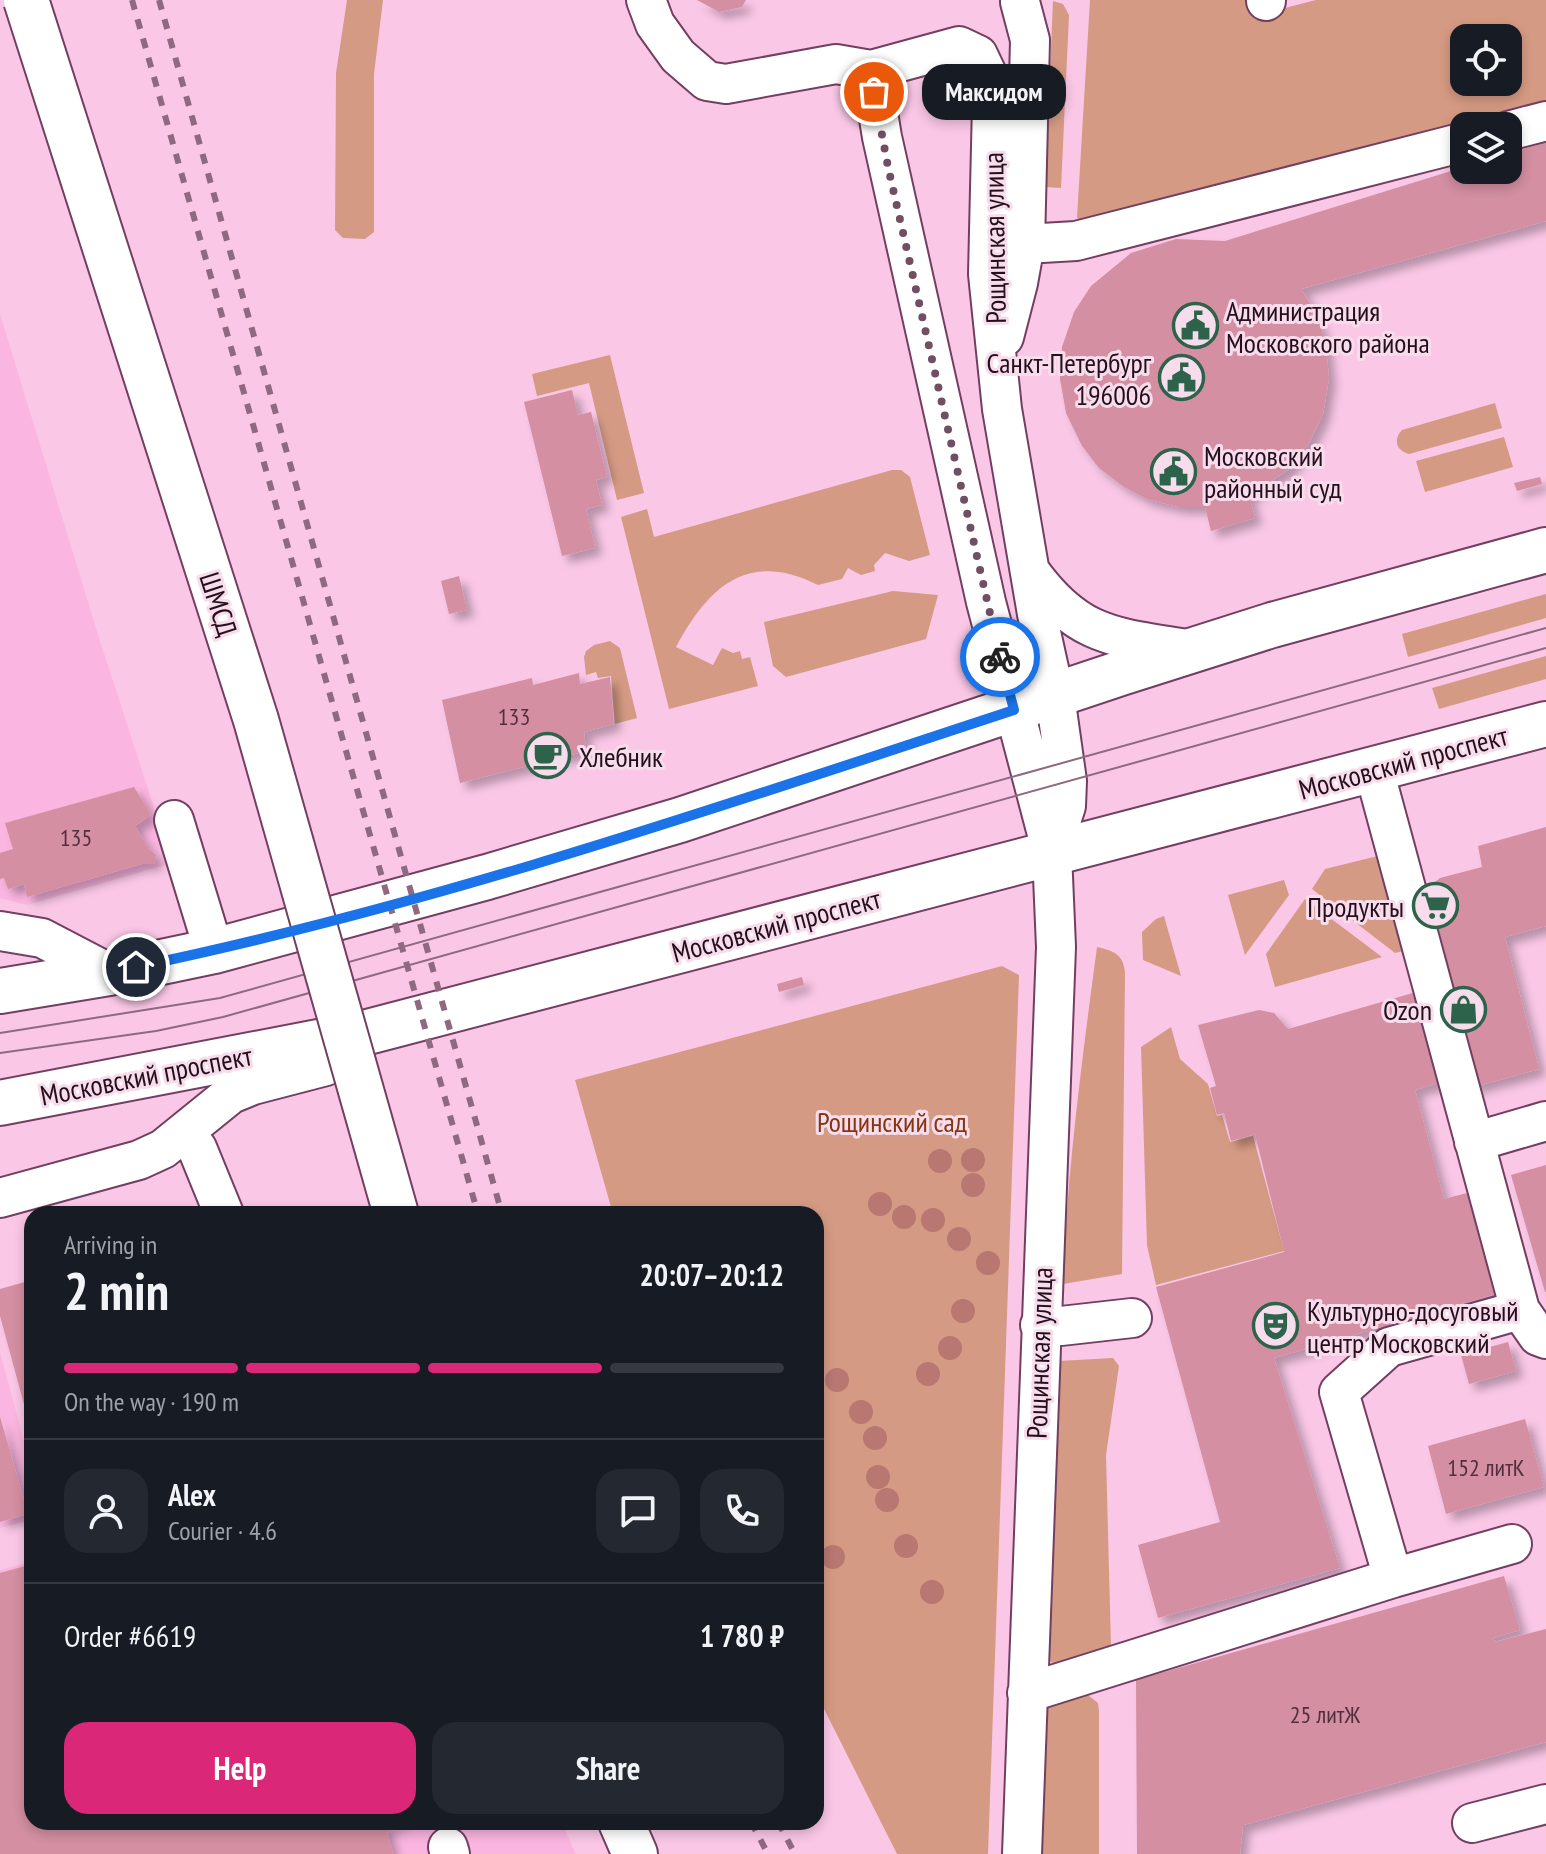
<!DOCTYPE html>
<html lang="en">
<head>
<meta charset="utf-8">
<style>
	:root { --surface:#171b24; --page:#242831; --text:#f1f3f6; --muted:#9ea1a6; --line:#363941; --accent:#db2777 }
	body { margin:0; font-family:"PT Sans Narrow",sans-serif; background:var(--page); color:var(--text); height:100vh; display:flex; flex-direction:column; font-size:30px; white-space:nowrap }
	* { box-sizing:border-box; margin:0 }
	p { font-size:26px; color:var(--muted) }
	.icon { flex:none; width:44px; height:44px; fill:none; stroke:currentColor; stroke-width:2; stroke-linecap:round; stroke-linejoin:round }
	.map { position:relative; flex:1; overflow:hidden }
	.details { position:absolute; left:24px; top:1206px; width:800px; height:624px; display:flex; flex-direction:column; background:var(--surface); border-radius:24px; box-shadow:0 4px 12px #0003 }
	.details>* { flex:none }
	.tools { position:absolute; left:1450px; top:24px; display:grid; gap:16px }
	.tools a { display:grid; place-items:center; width:72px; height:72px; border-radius:16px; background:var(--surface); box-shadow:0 4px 12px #0003; font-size:40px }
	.pin { position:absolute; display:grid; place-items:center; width:68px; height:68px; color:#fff; margin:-34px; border:4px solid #fff; border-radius:50%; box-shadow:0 2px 8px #0007 }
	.courier { position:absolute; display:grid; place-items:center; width:80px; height:80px; margin:-40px; border:6px solid #1a73e8; border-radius:50%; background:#fff; color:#222; box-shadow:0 2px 10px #0007 }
	.bubble { position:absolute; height:56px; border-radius:24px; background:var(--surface); box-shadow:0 4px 12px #0003; font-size:26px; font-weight:800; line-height:56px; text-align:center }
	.headline em { font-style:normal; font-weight:800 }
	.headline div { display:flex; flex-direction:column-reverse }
	.headline { display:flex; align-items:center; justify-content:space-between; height:136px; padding:0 40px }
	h1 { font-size:52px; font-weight:800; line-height:60px }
	.bar { display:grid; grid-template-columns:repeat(4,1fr); gap:12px 8px; align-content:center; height:96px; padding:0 40px }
	.bar i { height:10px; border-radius:6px; background:var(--line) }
	.bar .current { background:var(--accent) }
	.bar p { grid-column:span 4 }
	.line { display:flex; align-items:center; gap:20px; padding:0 40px; border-top:2px solid var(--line) }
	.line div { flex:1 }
	.round { display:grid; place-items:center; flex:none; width:84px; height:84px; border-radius:24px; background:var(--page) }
	.action { display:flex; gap:16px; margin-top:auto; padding:16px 40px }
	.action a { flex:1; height:92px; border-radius:24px; background:var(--accent); color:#fff; font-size:32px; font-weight:800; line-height:92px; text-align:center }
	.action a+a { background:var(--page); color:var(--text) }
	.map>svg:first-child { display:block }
	.built { fill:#fab5e0 }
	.green { fill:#d59a83; fill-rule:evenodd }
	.building { fill:#d48fa2; filter:url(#shadow) }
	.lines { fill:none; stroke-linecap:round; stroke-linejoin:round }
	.minor-casing { stroke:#733f61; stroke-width:42 }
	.major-casing { stroke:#733f61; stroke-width:48 }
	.minor { stroke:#fff; stroke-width:38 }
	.major { stroke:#fff; stroke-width:44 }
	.tram { stroke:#8e6980; stroke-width:2 }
	.rail { stroke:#8e6980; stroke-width:6; stroke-dasharray:10 10; stroke-linecap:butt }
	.major-bridge-casing { stroke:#733f61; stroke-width:48; stroke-linecap:butt }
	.major-bridge { stroke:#fff; stroke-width:44 }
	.tree { fill:#b97771 }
	.done { stroke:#704f63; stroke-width:8; stroke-dasharray:0 14.4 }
	.route { stroke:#1a73e8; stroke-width:10 }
	.labels { text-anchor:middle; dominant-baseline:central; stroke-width:6; stroke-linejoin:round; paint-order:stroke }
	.number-label { font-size:24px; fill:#512f3e }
	.street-label { font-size:28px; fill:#250f1d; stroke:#f7ddec }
	.poi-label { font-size:28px; fill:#250f1d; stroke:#f7ddec; text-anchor:start }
	.park-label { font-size:28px; fill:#843511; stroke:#f7ddec }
</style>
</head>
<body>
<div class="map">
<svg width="1546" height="1854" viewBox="0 0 1546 1854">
	<defs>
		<filter id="shadow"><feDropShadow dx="7" dy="7" stdDeviation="4" flood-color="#0004"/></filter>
	</defs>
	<rect width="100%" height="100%" fill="#fac7e6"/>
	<path class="built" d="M0 314 99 638 172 863 27 905 0 898Z
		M0 1352 32 1471V1520L0 1528Z
		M32 1561V1822H561L576 1854H0V1570Z"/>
	<path class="green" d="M347 0H383L374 74V232L365 239 343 238 335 230 336 73Z
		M1090 0H1252L1257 15 1316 0H1546V101L1084 222 1077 218ZM1464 38H1508V82H1464Z
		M1053 1 1063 4 1069 15 1061 188 1045 187Z
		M610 355 644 493 617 500 589 383 537 396 532 374Z
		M1495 403 1502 428 1409 454C1396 451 1393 439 1402 430Z
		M1504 437 1513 467 1425 492 1416 461Z
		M892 470H901L910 477 930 555 909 561 885 553 874 565 875 571 861 575 848 568 842 579 818 585C748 550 709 586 676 647L713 665 722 648 733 653 740 651 742 659 750 657 758 686 669 709 621 517 647 509 654 537Z
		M893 591 938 595 926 639 786 677 773 666 764 622Z
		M1546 594V618L1408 657 1402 634Z
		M610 641 620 648 637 718 615 724 611 676 598 678 596 672 586 675 584 657 586 651 594 645Z
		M1546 656V679L1439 709 1432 688Z
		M1390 853 1415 948 1395 953 1312 889 1325 869Z
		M1284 880 1289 895 1245 955 1228 895Z
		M1305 899 1382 957 1275 987 1266 954Z
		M1164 916 1181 976 1143 960 1142 932 1156 919Z
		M1097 947C1114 951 1123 954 1125 972L1122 1274 1063 1284C1067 1171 1082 1060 1097 947Z
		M1002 966 1019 975 988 1854H897L816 1693V1214H613L575 1080Z
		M1171 1027 1180 1059 1208 1084 1217 1116 1222 1115 1230 1142 1253 1136 1284 1251 1156 1285 1147 1245 1141 1047Z
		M1113 1358 1119 1366 1106 1455 1111 1647 1055 1665 1049 1660 1059 1361Z
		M1084 1692 1098 1703 1099 1711V1854H1042L1048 1706Z"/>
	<path class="building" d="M697 0H746L742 7 719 12Z
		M1546 142V221L1301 289 1314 310 1325 339 1329 378 1323 414 1309 443 1289 469 1249 496 1255 518 1211 531 1205 507H1179L1147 499 1124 487 1099 468 1082 446 1066 413 1060 379 1062 347 1074 312 1091 286 1131 253 1176 239 1225 241 1464 167V170H1508V154Z
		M572 390 578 415 591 412 607 477 596 480 602 505 586 509 595 548 562 556 524 402Z
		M1540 477 1542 484 1517 491 1514 483Z
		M459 576 467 610 449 614 441 581Z
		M579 673 580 684 610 677 614 724 584 732 586 751 460 783 442 700 532 678 533 685Z
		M134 787 151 815 135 826 148 848 156 855 154 864H142L27 897 24 884 8 889 4 878 0 879V853L13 849 5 823Z
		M1546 827V926L1505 937 1539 1069 1470 1088 1423 897 1429 887 1440 878 1482 867 1478 846Z
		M802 977 804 985 779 992 777 984Z
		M1423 990 1448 1080 1415 1090 1444 1199 1471 1192 1499 1293 1274 1358 1340 1568 1158 1618 1138 1545 1220 1522 1156 1287 1284 1252 1255 1134 1231 1141 1224 1113 1217 1115 1210 1088 1216 1086 1198 1025 1259 1010 1274 1013 1288 1029Z
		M1546 1165V1292H1545L1511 1175Z
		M32 1280V1430H31L0 1316V1289Z
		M1508 1342 1516 1371 1469 1384 1461 1355Z
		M0 1417 28 1514 0 1522Z
		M1525 1419 1544 1487 1446 1514 1428 1446Z
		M32 1564V1822H405L386 1828 393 1854H0V1573Z
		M1504 1576 1520 1630 1493 1638 1495 1642 1546 1629V1742L1243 1825 1240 1854H1137L1136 1680Z"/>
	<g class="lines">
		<defs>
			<path id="minor" d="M646 0 655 24 678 56 707 81 726 84 836 64 871 70 959 46 978 55 987 74 992 104 988 274 1002 409 1037 614 1055 696 1067 781 1066 806 1052 850
				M1266 0V1
				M871 70 882 137 986 602 1052 853 1056 947 1022 1854
				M1508 131 1546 121
				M1025 244 1076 241 1464 142
				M1004 337 1018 283 1025 244 1030 40 1020 2
				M1030 571C1079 639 1116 637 1193 650
				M1374 770 1520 1310 1538 1336 1546 1339
				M174 820 214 951
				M0 931 42 938 109 973
				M185 1133 197 1148 224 1214
				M1474 1142 1546 1121
				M0 1198 139 1160 163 1149 231 1094 253 1085 326 1066 360 1034
				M1040 1325 1061 1326 1132 1318
				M1393 1578 1512 1544
				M1027 1693 1393 1578 1339 1392 1389 1347 1520 1310
				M1472 1823 1546 1804
				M448 1847 450 1854"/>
			<path id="major" d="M0 991 109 973 214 951 487 877 680 820 1121 673 1272 625 1546 550
				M0 1103 360 1034 1546 724
				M621 1822 635 1854"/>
		</defs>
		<use href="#minor" class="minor-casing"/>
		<use href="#major" class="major-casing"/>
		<use href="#minor" class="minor"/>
		<use href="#major" class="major"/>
		<path class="tram" d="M0 1033 220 998 1546 628
			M0 1053 156 1031 223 1017 1546 648"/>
		<path class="rail" d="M132 0 478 1214
			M159 0 502 1214
			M751 1822 768 1854
			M778 1822 795 1854"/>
		<defs>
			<path id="major-bridge" d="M26 0 256 720 396 1214"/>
		</defs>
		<use href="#major-bridge" class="major-bridge-casing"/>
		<use href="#major-bridge" class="major-bridge"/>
	</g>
	<g class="tree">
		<circle cx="973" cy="1160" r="12"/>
		<circle cx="940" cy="1161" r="12"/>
		<circle cx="973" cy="1185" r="12"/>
		<circle cx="880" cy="1204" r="12"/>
		<circle cx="904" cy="1217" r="12"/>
		<circle cx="933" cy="1220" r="12"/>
		<circle cx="959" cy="1239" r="12"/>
		<circle cx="988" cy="1263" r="12"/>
		<circle cx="963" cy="1311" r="12"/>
		<circle cx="950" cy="1348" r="12"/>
		<circle cx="928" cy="1374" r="12"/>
		<circle cx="837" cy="1380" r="12"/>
		<circle cx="861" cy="1412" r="12"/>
		<circle cx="875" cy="1438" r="12"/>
		<circle cx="878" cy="1477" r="12"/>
		<circle cx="887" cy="1500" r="12"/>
		<circle cx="906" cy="1546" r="12"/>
		<circle cx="833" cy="1557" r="12"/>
		<circle cx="932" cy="1592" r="12"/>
	</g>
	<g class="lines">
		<path class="done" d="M874 92 888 167 1000 657"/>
		<path class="route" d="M136 967C435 905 725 805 1014 710L1000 657"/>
	</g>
	<defs>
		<symbol id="civic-ring" viewBox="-11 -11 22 22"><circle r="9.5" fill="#f7ddec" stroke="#2c634a" stroke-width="1.5"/><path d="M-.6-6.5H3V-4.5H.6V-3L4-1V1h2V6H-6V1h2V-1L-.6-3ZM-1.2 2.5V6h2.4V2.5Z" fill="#2c634a"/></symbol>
		<symbol id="cafe-ring" viewBox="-11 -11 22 22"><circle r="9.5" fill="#f7ddec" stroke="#2c634a" stroke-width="1.5"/><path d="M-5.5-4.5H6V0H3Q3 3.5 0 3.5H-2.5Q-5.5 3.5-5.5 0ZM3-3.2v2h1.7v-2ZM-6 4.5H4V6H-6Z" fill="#2c634a"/></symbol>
		<symbol id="supermarket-ring" viewBox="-11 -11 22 22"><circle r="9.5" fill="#f7ddec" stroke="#2c634a" stroke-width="1.5"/><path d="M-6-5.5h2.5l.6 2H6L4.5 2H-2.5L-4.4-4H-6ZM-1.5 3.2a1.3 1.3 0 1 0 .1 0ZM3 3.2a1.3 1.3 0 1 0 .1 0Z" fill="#2c634a"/></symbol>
		<symbol id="shop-ring" viewBox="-11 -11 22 22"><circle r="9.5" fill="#f7ddec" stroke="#2c634a" stroke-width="1.5"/><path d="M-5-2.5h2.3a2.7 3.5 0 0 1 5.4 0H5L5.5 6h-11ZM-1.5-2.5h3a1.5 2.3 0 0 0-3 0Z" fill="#2c634a"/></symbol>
		<symbol id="theatre-ring" viewBox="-11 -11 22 22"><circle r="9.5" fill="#f7ddec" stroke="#2c634a" stroke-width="1.5"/><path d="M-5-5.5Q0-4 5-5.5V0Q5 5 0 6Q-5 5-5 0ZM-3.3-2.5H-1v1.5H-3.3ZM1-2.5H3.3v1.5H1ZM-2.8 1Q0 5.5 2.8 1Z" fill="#2c634a"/></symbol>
	</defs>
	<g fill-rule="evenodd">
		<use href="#civic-ring" x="1170" y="300" width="51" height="51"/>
		<use href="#civic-ring" x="1156" y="352" width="51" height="51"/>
		<use href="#civic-ring" x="1148" y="446" width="51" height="51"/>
		<use href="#cafe-ring" x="522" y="730" width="51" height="51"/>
		<use href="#supermarket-ring" x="1410" y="880" width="51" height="51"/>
		<use href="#shop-ring" x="1438" y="984" width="51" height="51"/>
		<use href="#theatre-ring" x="1250" y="1300" width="51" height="51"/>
	</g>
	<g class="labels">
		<g class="number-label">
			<text x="514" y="716">133</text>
			<text x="76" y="837">135</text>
			<text x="1486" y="1467">152 литК</text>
			<text x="1325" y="1714">25 литЖ</text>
		</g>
		<g class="street-label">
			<text transform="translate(994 238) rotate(-91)">Рощинская улица</text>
			<text transform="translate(219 604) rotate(72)">ШМСД</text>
			<text transform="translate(1403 762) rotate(-15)">Московский проспект</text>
			<text transform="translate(776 925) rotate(-15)">Московский проспект</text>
			<text transform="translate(146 1075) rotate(-11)">Московский проспект</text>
			<text transform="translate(1039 1353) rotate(-88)">Рощинская улица</text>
		</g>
		<g class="poi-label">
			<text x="1226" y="310">Администрация<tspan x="1226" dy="32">Московского района</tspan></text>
			<text x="1151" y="362" text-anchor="end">Санкт-Петербург<tspan x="1151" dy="32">196006</tspan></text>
			<text x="1204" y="455">Московский<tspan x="1204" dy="32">районный суд</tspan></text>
			<text x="579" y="756">Хлебник</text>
			<text x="1404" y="906" text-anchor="end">Продукты</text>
			<text x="1432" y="1009" text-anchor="end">Ozon</text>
			<text x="1307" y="1310">Культурно-досуговый<tspan x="1307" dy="32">центр Московский</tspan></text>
		</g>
		<g class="park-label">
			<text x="892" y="1121">Рощинский сад</text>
		</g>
	</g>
</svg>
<div class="tools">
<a><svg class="icon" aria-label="locate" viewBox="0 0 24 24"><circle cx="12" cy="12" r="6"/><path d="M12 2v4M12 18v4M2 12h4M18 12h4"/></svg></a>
<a><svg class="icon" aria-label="layers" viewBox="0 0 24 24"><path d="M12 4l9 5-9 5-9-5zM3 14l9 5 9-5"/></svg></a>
</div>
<div class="pin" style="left:874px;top:92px;background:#ea580c"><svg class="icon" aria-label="bag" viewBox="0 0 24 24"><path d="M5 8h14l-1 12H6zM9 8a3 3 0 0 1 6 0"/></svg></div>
<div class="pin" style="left:136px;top:967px;background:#1f2937"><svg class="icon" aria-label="home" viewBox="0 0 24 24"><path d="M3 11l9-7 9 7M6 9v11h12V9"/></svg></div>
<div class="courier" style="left:1000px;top:657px"><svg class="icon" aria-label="bike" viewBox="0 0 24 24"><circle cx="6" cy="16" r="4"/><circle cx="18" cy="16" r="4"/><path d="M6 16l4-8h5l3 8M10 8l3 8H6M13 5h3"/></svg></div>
<div class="bubble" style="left:922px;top:64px;width:144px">Максидом</div>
<section class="details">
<div class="headline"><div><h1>2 min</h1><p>Arriving in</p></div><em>20:07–20:12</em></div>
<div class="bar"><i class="current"></i><i class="current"></i><i class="current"></i><i></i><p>On the way · 190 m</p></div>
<div class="line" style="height:144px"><a class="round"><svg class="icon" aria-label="person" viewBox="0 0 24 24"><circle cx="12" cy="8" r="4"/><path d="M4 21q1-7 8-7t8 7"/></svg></a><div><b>Alex</b><p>Courier · 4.6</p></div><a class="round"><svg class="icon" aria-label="chat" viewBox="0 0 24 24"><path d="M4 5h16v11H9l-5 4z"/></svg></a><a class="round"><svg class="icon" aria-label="phone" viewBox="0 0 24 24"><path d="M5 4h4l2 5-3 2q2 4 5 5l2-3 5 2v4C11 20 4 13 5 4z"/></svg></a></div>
<div class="line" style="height:104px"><div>Order #6619</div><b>1 780 ₽</b></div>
<div class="action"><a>Help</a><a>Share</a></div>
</section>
</div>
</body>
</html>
